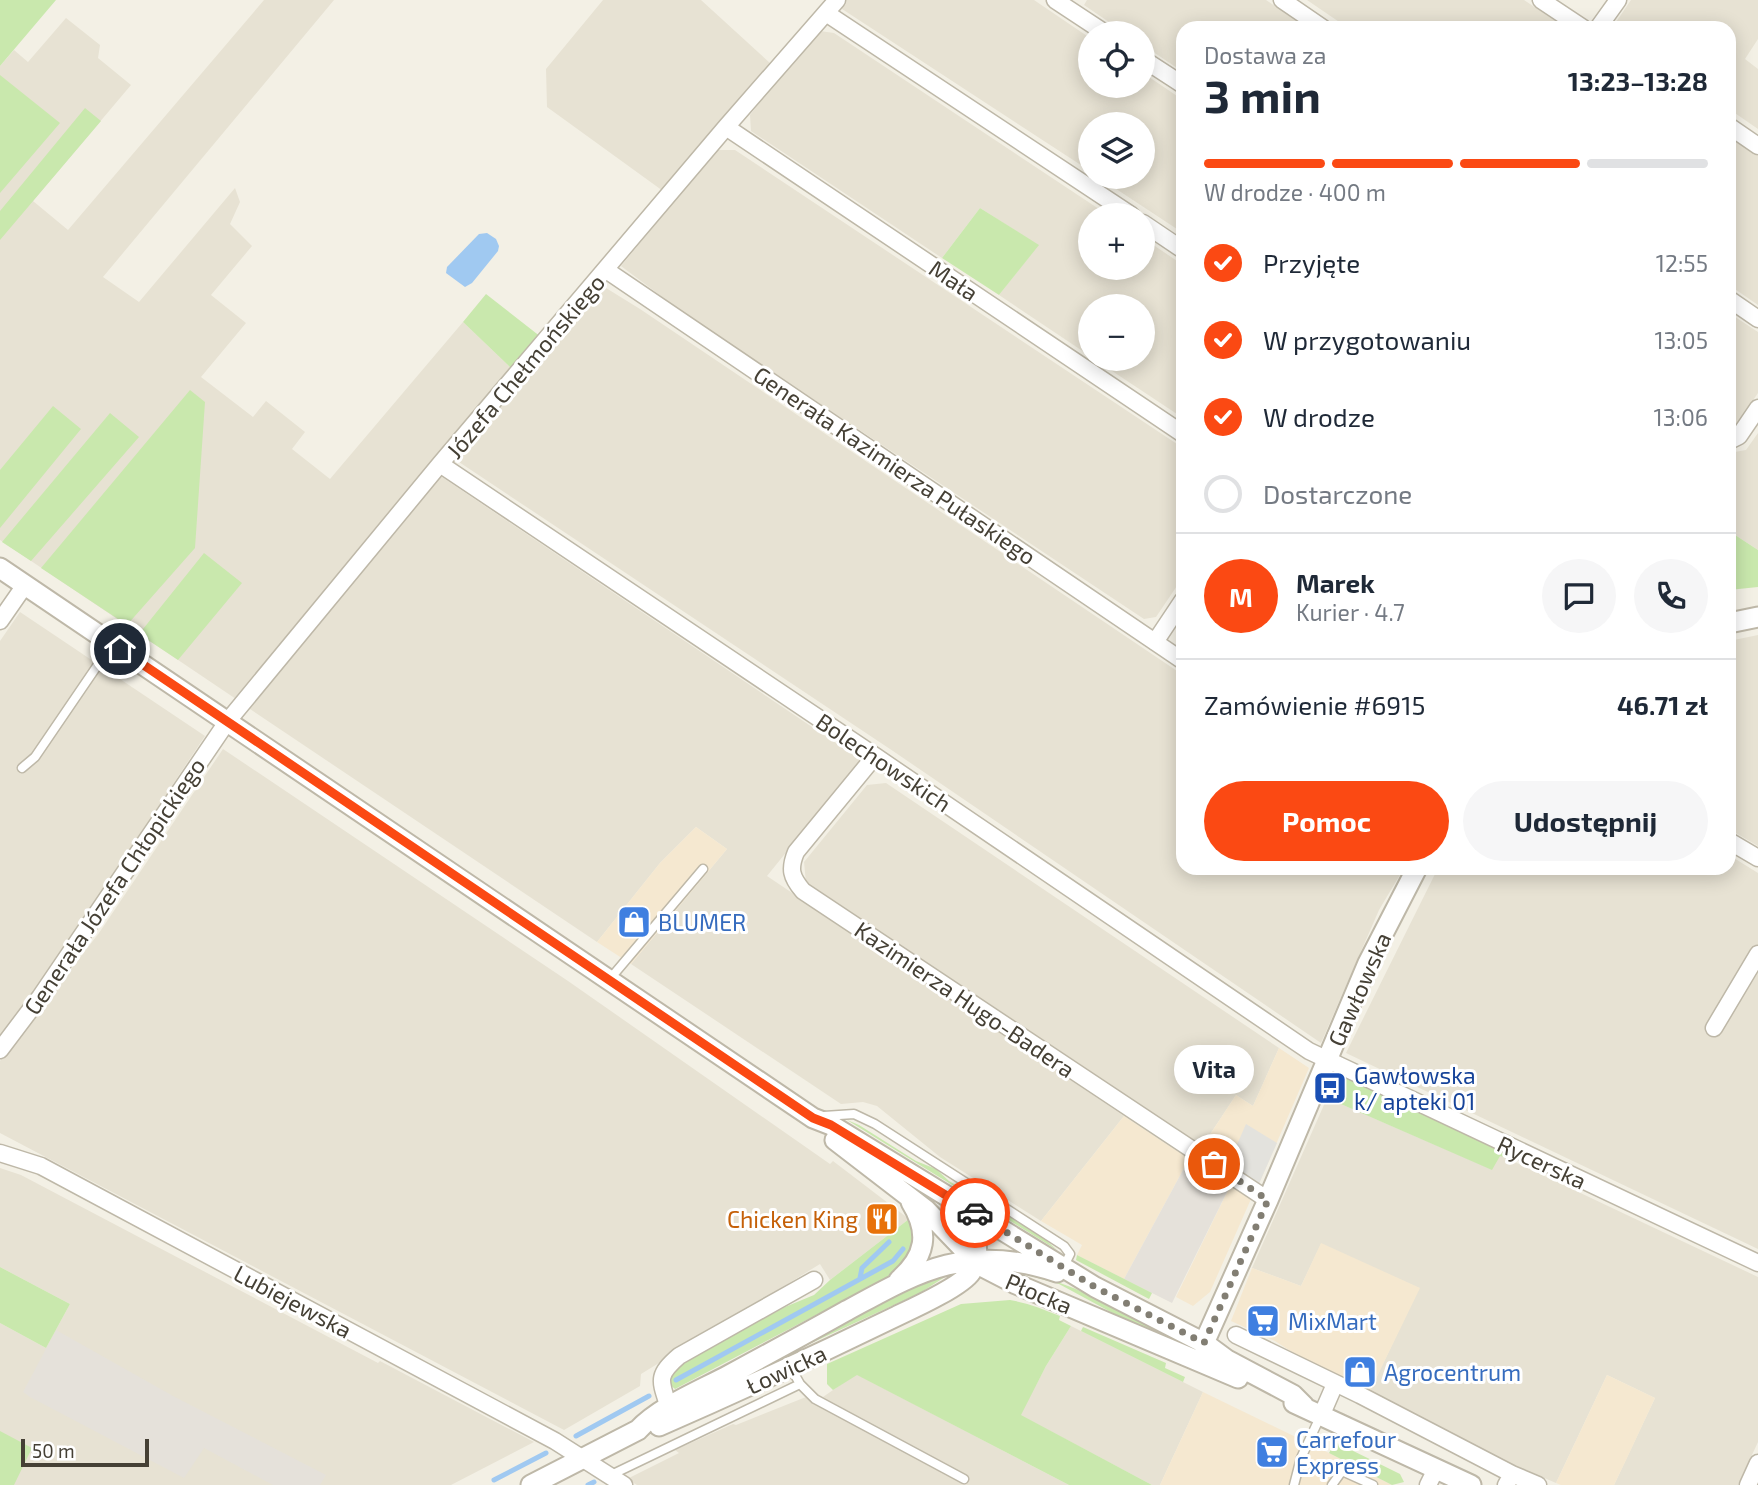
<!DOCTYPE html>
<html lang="pl">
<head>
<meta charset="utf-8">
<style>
	:root { --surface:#fff; --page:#f6f6f7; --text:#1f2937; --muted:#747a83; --line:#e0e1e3; --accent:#fb4913 }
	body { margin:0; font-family:"Exo 2",sans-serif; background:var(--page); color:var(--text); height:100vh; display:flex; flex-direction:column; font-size:26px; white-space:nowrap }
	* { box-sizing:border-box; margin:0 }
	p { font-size:23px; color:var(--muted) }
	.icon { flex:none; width:38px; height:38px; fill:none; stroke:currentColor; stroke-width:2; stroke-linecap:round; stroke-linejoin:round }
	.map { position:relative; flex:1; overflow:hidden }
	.side { position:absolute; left:1176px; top:21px; width:560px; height:854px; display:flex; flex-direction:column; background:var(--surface); border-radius:21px; box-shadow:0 4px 18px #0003 }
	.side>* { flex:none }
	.controls { position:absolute; left:1078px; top:21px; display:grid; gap:14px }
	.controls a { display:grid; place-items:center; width:77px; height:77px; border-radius:50%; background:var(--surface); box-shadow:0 4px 18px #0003; font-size:35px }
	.scale { position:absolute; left:21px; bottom:18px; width:128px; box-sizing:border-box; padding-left:7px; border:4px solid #454035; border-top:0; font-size:19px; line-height:24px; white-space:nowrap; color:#454035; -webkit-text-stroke:5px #fff; paint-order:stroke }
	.pin { position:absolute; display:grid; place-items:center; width:60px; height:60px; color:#fff; margin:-30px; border:4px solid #fff; border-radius:50%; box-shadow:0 2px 7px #0007 }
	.courier { position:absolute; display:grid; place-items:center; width:70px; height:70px; margin:-35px; border:5px solid #fb4913; border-radius:50%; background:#fff; color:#222; box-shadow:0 2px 9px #0007 }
	.bubble { position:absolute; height:49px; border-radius:24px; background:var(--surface); box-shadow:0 4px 18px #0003; font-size:23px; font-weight:700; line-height:49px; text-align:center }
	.overview em { font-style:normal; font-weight:700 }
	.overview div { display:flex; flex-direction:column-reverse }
	.overview { display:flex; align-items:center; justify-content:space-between; height:119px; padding:0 28px }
	h1 { font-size:46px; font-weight:700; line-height:52px }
	.bar { display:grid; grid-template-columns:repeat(4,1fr); gap:10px 7px; align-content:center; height:84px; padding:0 28px }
	.bar i { height:9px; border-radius:5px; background:var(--line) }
	.bar .selected { background:var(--accent) }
	.bar p { grid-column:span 4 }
	.line { display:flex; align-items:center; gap:18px; padding:0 28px; border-top:2px solid var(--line) }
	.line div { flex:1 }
	.round { display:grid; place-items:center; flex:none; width:74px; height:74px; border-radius:37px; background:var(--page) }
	ol { padding:0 28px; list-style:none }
	li { display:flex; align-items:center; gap:21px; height:77px }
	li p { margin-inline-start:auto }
	li .icon { padding:7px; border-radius:50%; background:var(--accent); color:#fff; stroke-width:4 }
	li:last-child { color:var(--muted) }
	li i { width:38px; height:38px; border:4px solid var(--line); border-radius:50% }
	.cta { display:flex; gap:14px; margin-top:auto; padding:14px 28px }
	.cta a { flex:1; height:80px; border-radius:42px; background:var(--accent); color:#fff; font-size:28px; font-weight:700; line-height:80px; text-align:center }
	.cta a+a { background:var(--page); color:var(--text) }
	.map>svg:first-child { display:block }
	.residential { fill:#e7e2d3 }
	.commercial { fill:#f5e8d0 }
	.industrial { fill:#e5e1da }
	.green { fill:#c9e8ad }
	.parking { fill:#e3e2dd }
	.water { fill:#a0c9f1 }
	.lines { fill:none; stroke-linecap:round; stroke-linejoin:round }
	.stream { stroke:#a0c9f1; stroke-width:5 }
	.service-casing { stroke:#beb8a8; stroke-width:11 }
	.minor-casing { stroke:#beb8a8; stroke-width:19 }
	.tertiary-casing { stroke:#beb8a8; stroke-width:23 }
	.service { stroke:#fff; stroke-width:8 }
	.minor { stroke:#fff; stroke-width:16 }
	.tertiary { stroke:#fff; stroke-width:19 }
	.done { stroke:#827e73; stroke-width:7; stroke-dasharray:0 12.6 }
	.route { stroke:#fb4913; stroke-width:9 }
	.labels { text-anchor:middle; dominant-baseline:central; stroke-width:6; stroke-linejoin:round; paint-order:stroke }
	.street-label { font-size:23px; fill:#454035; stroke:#fff }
	.shop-label { font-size:23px; fill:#366cbe; stroke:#fff; text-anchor:start }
	.transit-label { font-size:23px; fill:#164399; stroke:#fff; text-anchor:start }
	.food-label { font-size:23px; fill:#c56008; stroke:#fff; text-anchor:end }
</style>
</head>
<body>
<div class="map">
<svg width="1758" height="1485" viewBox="0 0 1758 1485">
	<rect width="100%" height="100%" fill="#f3f0e5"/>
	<path class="residential" d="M264 0H334L103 277 139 302 235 188 240 202 230 224 252 246 211 295 246 323 201 377 253 417 266 401 305 432 292 449 330 479 463 322 513 370 236 699 0 540V66L14 50 28 62 66 18 100 45 98 58 131 85 33 201 68 230Z
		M603 0H701L771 64 663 191 547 107 546 69Z
		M845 0H1034L1090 38V86H1143V73L1183 100V233L1098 177H1143V124H1090V171L839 7Z
		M1087 0H1266L1308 28H1183V72L1143 45V33H1125L1084 5Z
		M1307 0H1524L1566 28H1348Z
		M1631 0H1758V39L1745 59 1758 69V129L1729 109V28H1617L1616 22Z
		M820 31 834 33 1108 215H1090V268H1143V238L1183 265V418L1094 359H1143V306H1090V356L999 295 1038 245 980 208 942 258 751 131 750 115 784 71Z
		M1729 137 1758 156V305L1729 285Z
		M717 150H735L1183 448V577L1156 617 1144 619 685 314 621 266Z
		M606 288 640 309 1183 675V868H1404L1379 910 1321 1043 893 751 456 460 468 440Z
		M1729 313 1758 332V393L1733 430H1729Z
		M1758 433V550L1729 531V453L1746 450Z
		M439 475 861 760 767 876 1124 1116 1041 1221 940 1157 877 1106 863 1102 841 1104 631 964 727 849 696 827 660 863 597 942 247 707Z
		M20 612 205 736 0 1044V641Z
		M1758 635V846L1729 829V641Z
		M223 749 568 981 830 1164 833 1161 909 1219 830 1280 820 1264 641 1374 640 1386 564 1430 0 1133V1061L99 933Z
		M886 783 1279 1048 1253 1106 1236 1095 1201 1148 806 883 804 862 867 785Z
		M1729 855 1758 873V946L1709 1027 1758 964V1249L1346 1053 1438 868H1729Z
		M1327 1098 1491 1169 1500 1155 1758 1277V1442L1738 1485H1614L1655 1398 1607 1375 1556 1483 1505 1461 1369 1393 1419 1288 1321 1244 1301 1286 1252 1268Z
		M0 1168 21 1175 378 1363 380 1361 534 1442 451 1485H0V1323L46 1348 70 1304 0 1267Z
		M1071 1326 1203 1392 1160 1485H1152L1020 1415 1046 1366Z
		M856 1374 1069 1485H637L627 1479 679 1453 675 1450 733 1424 736 1425 816 1393 823 1397Z"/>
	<path class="commercial" d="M696 827 727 849 631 964 597 942 660 863Z
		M1279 1048 1309 1068 1258 1186 1201 1148 1236 1095 1253 1106Z
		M1124 1116 1189 1159 1124 1279 1077 1255 1082 1245 1041 1221Z
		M1230 1186 1251 1199 1210 1292 1193 1306 1176 1297Z
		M1321 1243 1420 1288 1369 1393 1309 1363 1275 1341 1231 1321 1252 1268 1301 1286Z
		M1607 1375 1655 1398 1627 1458 1614 1485H1561L1556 1483Z
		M1203 1392 1329 1453 1392 1485H1160Z"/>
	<path class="industrial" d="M1189 1159 1230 1186 1172 1303 1124 1279Z
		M56 1330 173 1396 326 1475 320 1485H273L204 1448 184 1478 30 1397 23 1392Z"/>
	<path class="green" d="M0 0H56L0 66Z
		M0 75 60 123 0 193Z
		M85 108 101 121 0 240V211Z
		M980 208 1039 245 999 295 942 258Z
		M486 294 541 337 513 370 463 322Z
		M190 390 205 402 195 548 127 625 41 568Z
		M53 406 81 429 0 528V470Z
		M110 413 139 437 31 561 2 542Z
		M1729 531 1758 550V587L1729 590Z
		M204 553 242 583 178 660 139 634Z
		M1338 1073 1510 1152 1507 1158 1500 1156 1492 1170 1327 1098Z
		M847 1120 859 1125 916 1161 936 1169 949 1181 1039 1234 1057 1250Z
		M909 1219C919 1239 910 1253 900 1271L675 1389 667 1382 670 1368 785 1307 814 1295 830 1280Z
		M1077 1255 1152 1293 1149 1299 1076 1260Z
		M0 1267 70 1304 46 1348 0 1323Z
		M1012 1271 1052 1280 1076 1289 1175 1339 1174 1341 1133 1324 1059 1284Z
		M948 1275 920 1293 783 1356 879 1301Z
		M1010 1300C1028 1303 1043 1309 1060 1316L1059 1320 1071 1326 1046 1366 1021 1415 1152 1485H1069L857 1375 833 1390 827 1384V1364L961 1304Z
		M1083 1327 1166 1363 1165 1368 1185 1377 1183 1382 1081 1331Z
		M0 1431 32 1448 14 1485H0Z
		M1335 1442 1400 1474 1404 1482 1392 1485 1329 1453Z"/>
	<path class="parking" d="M1246 1124 1277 1143 1258 1186 1222 1162 1232 1156Z"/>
	<path class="water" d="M487 233 496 239 499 246 498 251 472 283 465 287 446 273 447 267 479 234Z"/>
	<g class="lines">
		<path class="stream" d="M860 1278 862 1268 889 1242
			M676 1380 893 1261 903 1249
			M576 1436 649 1396
			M494 1480 546 1453
			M588 1485 594 1482"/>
		<defs>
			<path id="service" d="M22 768 35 757 112 644
				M609 980 703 869
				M824 1116 854 1114 875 1124 1064 1246 1070 1254 1064 1266
				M791 1368 800 1384 815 1399 964 1479
				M611 1475 800 1384
				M1294 1485 1301 1458 1320 1417
				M1332 1485 1342 1471 1373 1485"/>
			<path id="minor" d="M1055 0 1105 33
				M1282 0 1323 28
				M1541 0 1583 28
				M826 13 1131 215
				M1598 28 1618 0
				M1143 59 1183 85
				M1729 126 1758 146
				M726 127 1183 434
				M1143 223 1183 250
				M606 270 1183 661
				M1729 299 1758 319
				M1729 441 1739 436 1758 408
				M440 464 875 756 1309 1051 1758 1263
				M0 621 25 585
				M1155 642 1183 600
				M875 756 796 852C789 869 791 877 803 891L1268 1200
				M1729 841 1758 858
				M1714 1028 1758 954
				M0 1050 40 997 227 722 440 464 726 127 837 0
				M0 1153 41 1166 555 1441 624 1485
				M1236 1335 1360 1395 1512 1474
				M669 1408C660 1380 656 1376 679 1356L814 1280
				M1322 1414 1335 1384
				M1428 1485 1436 1469
				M1506 1485 1512 1474 1538 1485
				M1748 1485 1758 1463"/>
			<path id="tertiary" d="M0 568 813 1118 831 1125 1095 1287 1204 1343 1227 1360 1293 1395 1304 1406
				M1729 623 1758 617
				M835 1140 926 1210 974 1260 985 1268 1016 1284 1238 1378
				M899 1280C926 1256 930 1233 911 1202
				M1206 1355 1204 1343 1268 1200 1368 963 1417 868
				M1294 1403 1471 1485
				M659 1426C739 1391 819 1354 897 1316 914 1308 962 1286 971 1272 983 1251 974 1224 960 1208
				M531 1485 638 1430C659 1407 701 1390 729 1375 768 1354 807 1333 846 1311 878 1294 911 1274 947 1265 985 1256 1021 1260 1057 1272"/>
		</defs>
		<use href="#service" class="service-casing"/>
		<use href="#minor" class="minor-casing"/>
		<use href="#tertiary" class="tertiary-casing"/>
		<use href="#service" class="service"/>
		<use href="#minor" class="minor"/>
		<use href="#tertiary" class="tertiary"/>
	</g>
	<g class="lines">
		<path class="done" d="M975 1213 1095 1287 1204 1343 1268 1200 1214 1164"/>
		<path class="route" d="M120 649 813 1118 831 1125 975 1213"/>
	</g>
	<defs>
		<symbol id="shop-square" viewBox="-11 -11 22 22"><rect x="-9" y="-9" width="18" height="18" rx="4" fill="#3f7fe0" stroke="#fff"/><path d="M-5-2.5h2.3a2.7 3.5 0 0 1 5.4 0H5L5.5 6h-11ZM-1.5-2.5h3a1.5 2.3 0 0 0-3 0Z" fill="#fff"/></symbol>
		<symbol id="bus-square" viewBox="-11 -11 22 22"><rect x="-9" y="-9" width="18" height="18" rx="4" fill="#1a4fb4" stroke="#fff"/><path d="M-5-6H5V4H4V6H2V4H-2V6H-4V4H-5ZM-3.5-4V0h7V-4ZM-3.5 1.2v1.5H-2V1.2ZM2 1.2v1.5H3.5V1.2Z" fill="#fff"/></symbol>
		<symbol id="restaurant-square" viewBox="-11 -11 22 22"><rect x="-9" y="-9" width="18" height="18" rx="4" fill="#e8710a" stroke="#fff"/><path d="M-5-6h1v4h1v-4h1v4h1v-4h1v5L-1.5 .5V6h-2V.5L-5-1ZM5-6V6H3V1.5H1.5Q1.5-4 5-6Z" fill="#fff"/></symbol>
		<symbol id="supermarket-square" viewBox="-11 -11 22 22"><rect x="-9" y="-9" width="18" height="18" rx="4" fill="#3f7fe0" stroke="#fff"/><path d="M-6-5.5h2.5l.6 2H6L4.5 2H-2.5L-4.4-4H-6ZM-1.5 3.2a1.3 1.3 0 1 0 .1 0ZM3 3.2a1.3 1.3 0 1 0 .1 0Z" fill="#fff"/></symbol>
	</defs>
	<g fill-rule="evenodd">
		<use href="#shop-square" x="615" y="903" width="38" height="38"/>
		<use href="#bus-square" x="1311" y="1069" width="38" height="38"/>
		<use href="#restaurant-square" x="863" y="1200" width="38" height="38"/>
		<use href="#supermarket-square" x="1244" y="1302" width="38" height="38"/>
		<use href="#shop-square" x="1341" y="1353" width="38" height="38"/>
		<use href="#supermarket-square" x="1253" y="1433" width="38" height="38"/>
	</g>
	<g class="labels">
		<g class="street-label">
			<text transform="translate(954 280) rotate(34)">Mała</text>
			<text transform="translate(525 366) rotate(-50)">Józefa Chełmońskiego</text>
			<text transform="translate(895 465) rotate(34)">Generała Kazimierza Pułaskiego</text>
			<text transform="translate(884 762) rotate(34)">Bolechowskich</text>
			<text transform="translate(114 886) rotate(-56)">Generała Józefa Chłopickiego</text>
			<text transform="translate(1359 989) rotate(-66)">Gawłowska</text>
			<text transform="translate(965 999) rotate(34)">Kazimierza Hugo-Badera</text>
			<text transform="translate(1542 1162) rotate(25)">Rycerska</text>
			<text transform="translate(1039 1293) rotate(23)">Płocka</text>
			<text transform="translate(293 1301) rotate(28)">Lubiejewska</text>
			<text transform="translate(786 1369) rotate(-25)">Łowicka</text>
		</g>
		<g class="shop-label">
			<text x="658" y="922">BLUMER</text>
			<text x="1288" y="1321">MixMart</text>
			<text x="1384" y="1372">Agrocentrum</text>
			<text x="1296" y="1439">Carrefour<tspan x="1296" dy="26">Express</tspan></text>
		</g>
		<g class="transit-label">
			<text x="1354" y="1075">Gawłowska<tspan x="1354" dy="26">k/ apteki 01</tspan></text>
		</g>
		<g class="food-label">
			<text x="858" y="1219">Chicken King</text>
		</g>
	</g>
</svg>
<div class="controls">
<a><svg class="icon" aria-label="locate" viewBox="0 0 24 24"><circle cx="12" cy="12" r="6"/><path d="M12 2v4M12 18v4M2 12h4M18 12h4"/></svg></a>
<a><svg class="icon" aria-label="layers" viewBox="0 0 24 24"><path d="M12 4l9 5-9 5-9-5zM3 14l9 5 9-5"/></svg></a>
<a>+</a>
<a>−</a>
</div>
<div class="scale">50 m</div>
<div class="pin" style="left:1214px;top:1164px;background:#ea580c"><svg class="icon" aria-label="bag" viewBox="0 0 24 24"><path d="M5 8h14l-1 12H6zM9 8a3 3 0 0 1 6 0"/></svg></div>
<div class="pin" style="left:120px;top:649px;background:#1f2937"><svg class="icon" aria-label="home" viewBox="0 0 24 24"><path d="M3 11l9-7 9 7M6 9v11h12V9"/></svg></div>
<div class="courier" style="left:975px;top:1213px"><svg class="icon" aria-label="car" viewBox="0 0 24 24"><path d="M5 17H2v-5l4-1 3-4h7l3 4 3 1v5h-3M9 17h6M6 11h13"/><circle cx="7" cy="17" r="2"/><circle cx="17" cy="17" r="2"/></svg></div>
<div class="bubble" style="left:1174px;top:1045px;width:80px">Vita</div>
<section class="side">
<div class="overview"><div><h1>3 min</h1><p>Dostawa za</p></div><em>13:23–13:28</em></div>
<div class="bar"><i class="selected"></i><i class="selected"></i><i class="selected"></i><i></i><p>W drodze · 400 m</p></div>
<ol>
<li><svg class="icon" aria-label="check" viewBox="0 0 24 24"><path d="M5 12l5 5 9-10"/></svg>Przyjęte<p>12:55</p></li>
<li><svg class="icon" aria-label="check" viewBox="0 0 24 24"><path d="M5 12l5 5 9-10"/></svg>W przygotowaniu<p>13:05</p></li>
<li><svg class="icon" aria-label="check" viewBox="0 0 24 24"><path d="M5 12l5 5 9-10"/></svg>W drodze<p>13:06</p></li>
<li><i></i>Dostarczone</li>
</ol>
<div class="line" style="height:126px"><b class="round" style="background:var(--accent);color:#fff">M</b><div><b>Marek</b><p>Kurier · 4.7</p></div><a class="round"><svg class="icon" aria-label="chat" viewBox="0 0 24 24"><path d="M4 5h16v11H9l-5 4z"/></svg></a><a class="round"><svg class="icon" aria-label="phone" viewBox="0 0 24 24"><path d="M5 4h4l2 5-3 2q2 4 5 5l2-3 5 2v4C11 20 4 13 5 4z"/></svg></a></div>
<div class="line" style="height:91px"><div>Zamówienie #6915</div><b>46.71 zł</b></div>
<div class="cta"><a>Pomoc</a><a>Udostępnij</a></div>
</section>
</div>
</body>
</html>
